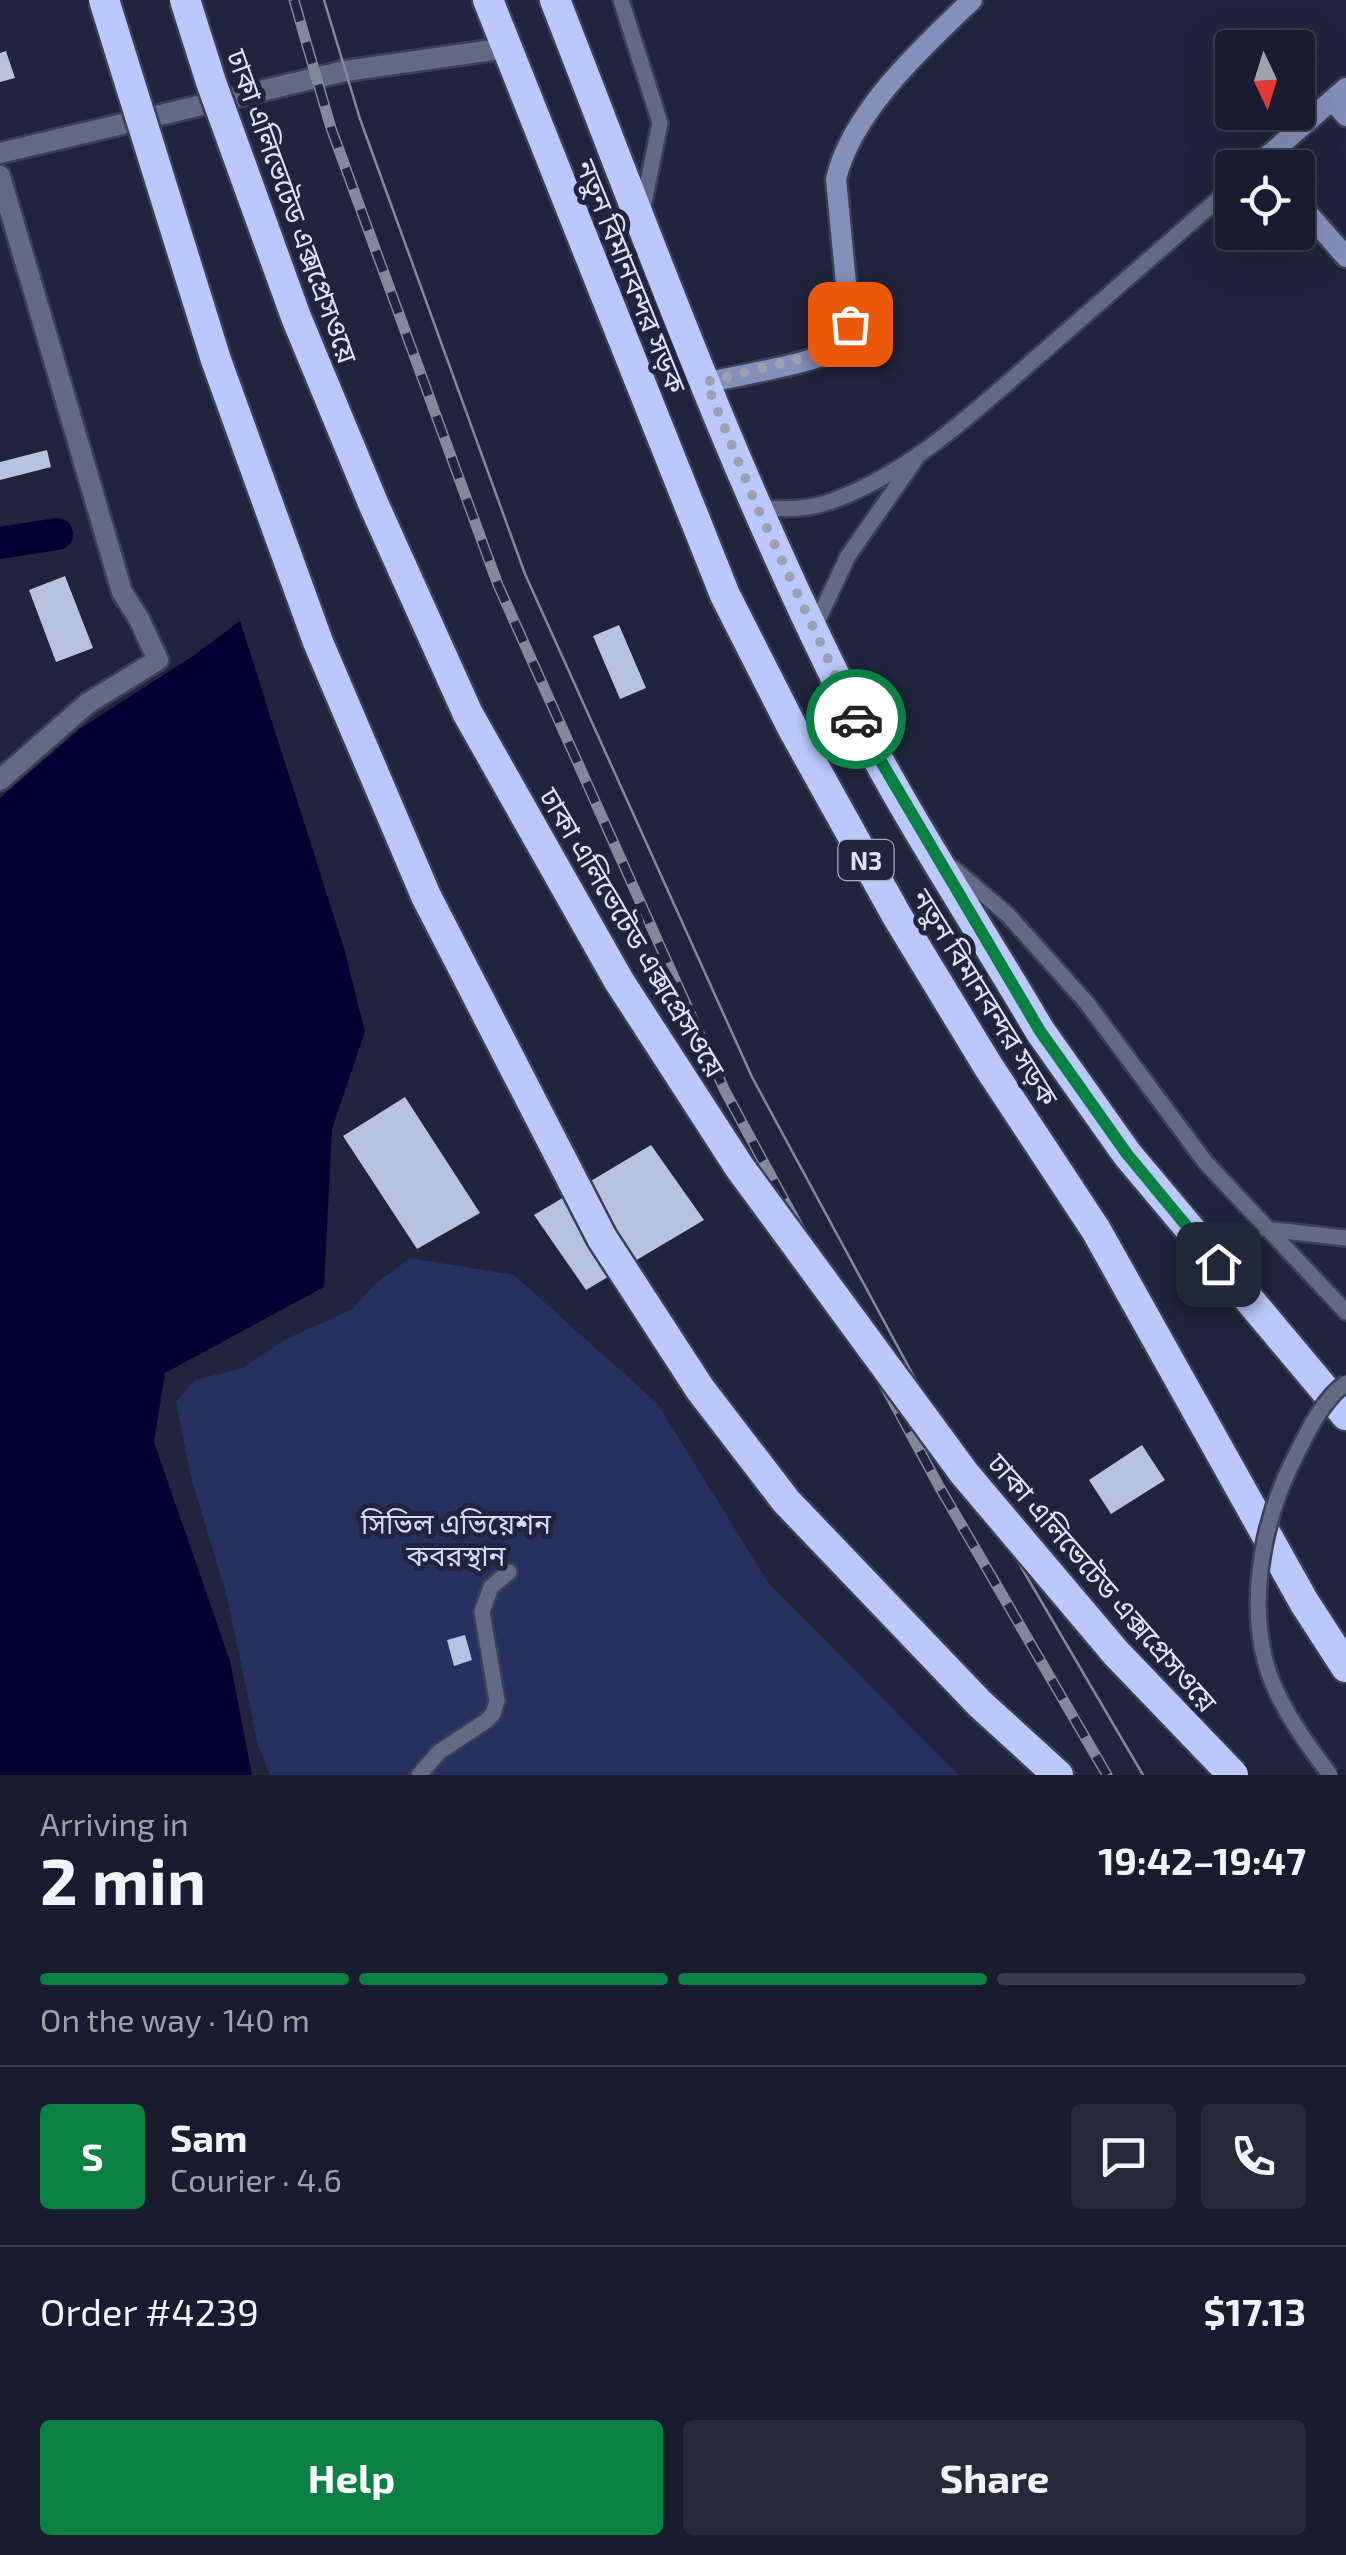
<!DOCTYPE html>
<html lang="en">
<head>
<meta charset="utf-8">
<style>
	:root { --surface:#181c2e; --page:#25293a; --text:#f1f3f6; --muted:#9fa1aa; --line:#363a4a; --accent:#0b8043 }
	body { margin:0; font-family:"Exo 2","Noto Sans Bengali",sans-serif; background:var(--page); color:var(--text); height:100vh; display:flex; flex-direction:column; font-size:38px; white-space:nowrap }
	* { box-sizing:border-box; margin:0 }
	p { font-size:32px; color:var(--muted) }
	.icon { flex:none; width:55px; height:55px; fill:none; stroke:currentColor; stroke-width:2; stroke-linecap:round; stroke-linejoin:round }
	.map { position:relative; height:1775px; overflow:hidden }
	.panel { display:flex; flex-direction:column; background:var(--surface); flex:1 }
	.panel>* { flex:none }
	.needle { width:65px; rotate:176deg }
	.fabs { position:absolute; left:1215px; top:30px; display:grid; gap:20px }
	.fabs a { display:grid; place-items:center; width:100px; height:100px; border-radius:10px; background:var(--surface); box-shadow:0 10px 40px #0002,0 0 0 2px var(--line); font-size:50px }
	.pin { position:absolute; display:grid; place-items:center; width:85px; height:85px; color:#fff; margin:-42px; border-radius:20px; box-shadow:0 5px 15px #0006 }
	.courier { position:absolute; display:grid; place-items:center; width:100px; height:100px; margin:-50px; border:8px solid #0b8043; border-radius:50%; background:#fff; color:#222; box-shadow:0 2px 12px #0007 }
	.headline em { font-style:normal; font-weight:700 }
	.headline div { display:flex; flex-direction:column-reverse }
	.headline { display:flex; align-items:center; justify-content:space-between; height:170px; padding:0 40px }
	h1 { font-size:65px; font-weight:700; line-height:75px }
	.bar { display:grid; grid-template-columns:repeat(4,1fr); gap:15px 10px; align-content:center; height:120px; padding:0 40px }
	.bar i { height:12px; border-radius:8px; background:var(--line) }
	.bar .selected { background:var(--accent) }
	.bar p { grid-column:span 4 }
	.line { display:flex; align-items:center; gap:25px; padding:0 40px; border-top:2px solid var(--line) }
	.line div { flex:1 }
	.round { display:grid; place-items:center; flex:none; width:105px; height:105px; border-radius:10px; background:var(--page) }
	.primary-button { display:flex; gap:20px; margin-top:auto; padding:20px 40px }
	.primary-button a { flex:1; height:115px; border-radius:10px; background:var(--accent); color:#fff; font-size:40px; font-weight:700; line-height:115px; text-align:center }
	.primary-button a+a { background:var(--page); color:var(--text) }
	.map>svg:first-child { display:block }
	.green { fill:#282f61 }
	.water { fill:#060133 }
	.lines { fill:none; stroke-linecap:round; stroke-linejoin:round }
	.canal { stroke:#060133; stroke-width:32 }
	.building { fill:#b9c1e0 }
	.lane-casing { stroke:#3b4056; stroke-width:20 }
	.street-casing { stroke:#3b4056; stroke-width:25 }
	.secondary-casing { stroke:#3b4056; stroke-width:25 }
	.highway-casing { stroke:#3b4056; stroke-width:35 }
	.lane { stroke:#636a84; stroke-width:15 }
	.street { stroke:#636a84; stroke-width:20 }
	.secondary { stroke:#858fb9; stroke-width:20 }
	.highway { stroke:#bbc8fc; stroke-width:30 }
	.tram { stroke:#83889b; stroke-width:2.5 }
	.rail-casing { stroke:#83889b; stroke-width:11 }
	.rail { stroke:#20253d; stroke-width:8; stroke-dasharray:22; stroke-linecap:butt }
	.lane-bridge-casing { stroke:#3b4056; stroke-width:20; stroke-linecap:butt }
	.highway-bridge-casing { stroke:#3b4056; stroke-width:35; stroke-linecap:butt }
	.lane-bridge { stroke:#636a84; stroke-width:15 }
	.highway-bridge { stroke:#bbc8fc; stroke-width:30 }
	.done { stroke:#9ca0b3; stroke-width:10; stroke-dasharray:0 18 }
	.route { stroke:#0b8043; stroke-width:12 }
	.labels { text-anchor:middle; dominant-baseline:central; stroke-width:10; stroke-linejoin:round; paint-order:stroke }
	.shield { fill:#20253d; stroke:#a6aabc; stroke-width:2.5 }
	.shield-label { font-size:25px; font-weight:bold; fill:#dfe3f3 }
	.street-label { font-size:28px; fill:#dfe3f3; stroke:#20253d }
	.park-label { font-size:28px; fill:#d2dbfe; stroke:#20253d }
</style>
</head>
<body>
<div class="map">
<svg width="1346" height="1775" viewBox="0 0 1346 1775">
	<rect width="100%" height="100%" fill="#20253d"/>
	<path class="green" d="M410 1258 514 1275 657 1403 769 1584 959 1775H270L258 1745 227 1597 190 1474 176 1401 195 1380 243 1368 286 1339 353 1309 374 1285Z"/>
	<path class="water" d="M240 621 344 948 365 1032 332 1129 324 1287 165 1373 154 1442 230 1661 252 1775H0V798L81 728 193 656Z"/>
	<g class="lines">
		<path class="canal" d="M0 543 57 534"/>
	</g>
	<path class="building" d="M6 51 15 78 0 82V53Z
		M47 450 51 467 0 480V462Z
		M65 576 93 648 56 662 29 590Z
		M619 625 646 688 620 699 593 636Z
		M405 1097 480 1213 417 1249 343 1136Z
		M651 1145 704 1220 586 1290 534 1215Z
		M1142 1445 1165 1480 1111 1514 1089 1480Z
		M465 1635 472 1660 454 1666 447 1640Z"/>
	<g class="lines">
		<defs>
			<path id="lane" d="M621 0 660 123 642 212
				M757 507C782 510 808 510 832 501 914 471 978 408 1043 352 1106 297 1169 242 1232 187
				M814 628 848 556 915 460
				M953 868 1008 915 1086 1002 1206 1163 1346 1312
				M1266 1229 1346 1238
				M419 1775 439 1752 486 1721 493 1714 497 1701 482 1612 491 1587 509 1572"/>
			<path id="street" d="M0 153 345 71 507 48
				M0 176 122 592 139 619 158 660 88 703 0 780"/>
			<path id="secondary" d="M1332 100 1346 116
				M1268 168 1262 161 1346 88
				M1298 202 1346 257
				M706 383C733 376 825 362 842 346 849 340 849 333 850 325L836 179C852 111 923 47 972 0"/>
			<path id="highway" d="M488 0 725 595 793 729 897 916 988 1066 1096 1230 1304 1602 1346 1667
				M555 0C649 241 738 487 856 718 911 825 979 927 1040 1031L1127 1154 1346 1415
				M426 896 602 1238 700 1389 786 1501 980 1704 1058 1775"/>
		</defs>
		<use href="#lane" class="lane-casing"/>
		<use href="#street" class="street-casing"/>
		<use href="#secondary" class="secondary-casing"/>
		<use href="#highway" class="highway-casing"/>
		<use href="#lane" class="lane"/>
		<use href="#street" class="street"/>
		<use href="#secondary" class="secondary"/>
		<use href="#highway" class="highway"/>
		<path class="tram" d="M324 0 360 119 525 574 752 1077 966 1473 1143 1775"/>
		<defs>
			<path id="rail" d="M294 0 331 128 498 585 725 1091 940 1488 1107 1775"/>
		</defs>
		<use href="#rail" class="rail-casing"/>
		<use href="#rail" class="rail"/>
		<defs>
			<path id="lane-bridge" d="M1330 1775C1310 1748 1290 1721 1276 1691 1243 1619 1260 1526 1294 1459 1307 1433 1322 1400 1346 1383"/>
			<path id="highway-bridge" d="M104 0 216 360 318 642 426 896
				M185 0 211 82 296 317 373 503 468 714 619 981 740 1168 964 1473 1116 1653 1233 1775"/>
		</defs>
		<use href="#lane-bridge" class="lane-bridge-casing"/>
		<use href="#highway-bridge" class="highway-bridge-casing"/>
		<use href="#lane-bridge" class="lane-bridge"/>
		<use href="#highway-bridge" class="highway-bridge"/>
	</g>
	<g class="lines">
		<path class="done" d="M850 324 848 339 840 349 706 382 757 507 856 719"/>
		<path class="route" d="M856 719 1040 1031 1127 1154 1218 1264"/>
	</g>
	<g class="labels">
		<rect class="shield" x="838.5" y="840" width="55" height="40" rx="8"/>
		<g class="shield-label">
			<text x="866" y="860">N3</text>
		</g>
		<g class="street-label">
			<text transform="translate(293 206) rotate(70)">ঢাকা এলিভেটেড এক্সপ্রেসওয়ে</text>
			<text transform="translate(632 276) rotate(68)">নতুন বিমানবন্দর সড়ক</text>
			<text transform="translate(633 932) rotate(59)">ঢাকা এলিভেটেড এক্সপ্রেসওয়ে</text>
			<text transform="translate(986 997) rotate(58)">নতুন বিমানবন্দর সড়ক</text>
			<text transform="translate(1103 1582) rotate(49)">ঢাকা এলিভেটেড এক্সপ্রেসওয়ে</text>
		</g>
		<g class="park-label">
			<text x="456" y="1523">সিভিল এভিয়েশন<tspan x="456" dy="32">কবরস্থান</tspan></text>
		</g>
	</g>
</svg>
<div class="fabs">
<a><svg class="needle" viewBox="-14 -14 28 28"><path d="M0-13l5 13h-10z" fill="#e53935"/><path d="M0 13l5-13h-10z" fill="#9fa1aa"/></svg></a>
<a><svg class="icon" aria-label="locate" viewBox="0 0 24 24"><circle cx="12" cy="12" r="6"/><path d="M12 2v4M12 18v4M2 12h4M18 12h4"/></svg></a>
</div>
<div class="pin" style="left:850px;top:324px;background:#ea580c"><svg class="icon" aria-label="bag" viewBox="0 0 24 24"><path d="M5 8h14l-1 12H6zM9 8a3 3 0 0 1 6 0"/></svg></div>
<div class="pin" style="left:1218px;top:1264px;background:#1f2937"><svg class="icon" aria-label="home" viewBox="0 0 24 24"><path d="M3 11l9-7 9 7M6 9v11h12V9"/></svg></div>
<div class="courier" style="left:856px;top:719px"><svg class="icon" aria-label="car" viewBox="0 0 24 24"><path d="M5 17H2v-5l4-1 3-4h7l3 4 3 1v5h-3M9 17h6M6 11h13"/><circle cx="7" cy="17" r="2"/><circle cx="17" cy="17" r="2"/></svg></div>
</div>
<section class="panel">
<div class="headline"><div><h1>2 min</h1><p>Arriving in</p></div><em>19:42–19:47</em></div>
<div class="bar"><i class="selected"></i><i class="selected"></i><i class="selected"></i><i></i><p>On the way · 140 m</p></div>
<div class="line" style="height:180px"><b class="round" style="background:var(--accent);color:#fff">S</b><div><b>Sam</b><p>Courier · 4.6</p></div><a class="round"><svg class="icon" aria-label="chat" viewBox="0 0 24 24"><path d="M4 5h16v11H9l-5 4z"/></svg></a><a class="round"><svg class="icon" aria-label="phone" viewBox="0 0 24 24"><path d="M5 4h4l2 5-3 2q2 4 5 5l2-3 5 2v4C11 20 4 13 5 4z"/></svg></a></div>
<div class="line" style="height:130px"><div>Order #4239</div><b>$17.13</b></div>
<div class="primary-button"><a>Help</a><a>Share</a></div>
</section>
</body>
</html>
